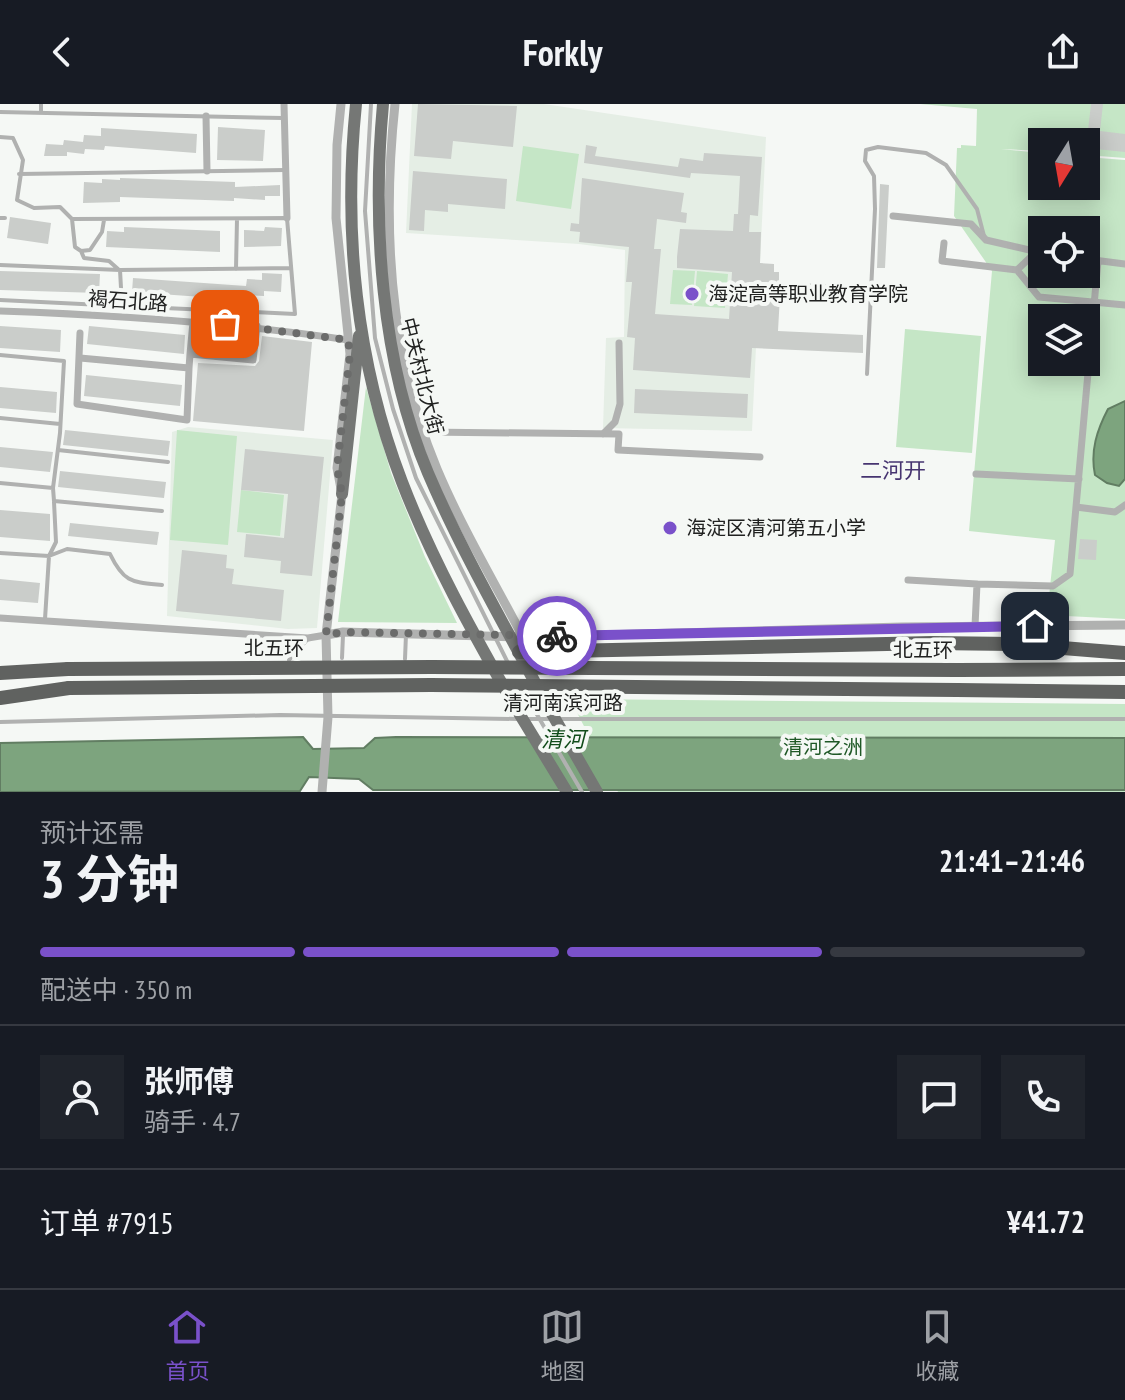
<!DOCTYPE html>
<html lang="zh">
<head>
<meta charset="utf-8">
<style>
	:root { --surface:#171b24; --page:#20242c; --text:#f1f3f6; --muted:#9ea1a6; --line:#363941; --accent:#7a51ca }
	body { margin:0; font-family:"PT Sans Narrow","Noto Sans SC",sans-serif; background:var(--page); color:var(--text); height:100vh; display:flex; flex-direction:column; font-size:30px; white-space:nowrap }
	* { box-sizing:border-box; margin:0 }
	p { font-size:26px; color:var(--muted) }
	.icon { flex:none; width:44px; height:44px; fill:none; stroke:currentColor; stroke-width:2; stroke-linecap:round; stroke-linejoin:round }
	.map { position:relative; height:688px; overflow:hidden }
	.details { display:flex; flex-direction:column; background:var(--surface); flex:1 }
	.details>* { flex:none }
	.needle { width:52px; rotate:191deg }
	.buttons { position:absolute; left:1028px; top:24px; display:grid; gap:16px }
	.buttons a { display:grid; place-items:center; width:72px; height:72px; border-radius:0px; background:var(--surface); box-shadow:0 4px 20px #0003; font-size:40px }
	.pin { position:absolute; display:grid; place-items:center; width:68px; height:68px; color:#fff; margin:-34px; border-radius:16px; box-shadow:0 4px 12px #0006 }
	.courier { position:absolute; display:grid; place-items:center; width:80px; height:80px; margin:-40px; border:6px solid #7a51ca; border-radius:50%; background:#fff; color:#222; box-shadow:0 2px 10px #0007 }
	.summary em { font-style:normal; font-weight:700 }
	.summary div { display:flex; flex-direction:column-reverse }
	.summary { display:flex; align-items:center; justify-content:space-between; height:136px; padding:0 40px }
	h1 { font-size:52px; font-weight:700; line-height:60px }
	.bar { display:grid; grid-template-columns:repeat(4,1fr); gap:12px 8px; align-content:center; height:96px; padding:0 40px }
	.bar i { height:10px; border-radius:6px; background:var(--line) }
	.bar .active { background:var(--accent) }
	.bar p { grid-column:span 4 }
	.line { display:flex; align-items:center; gap:20px; padding:0 40px; border-top:2px solid var(--line) }
	.line div { flex:1 }
	.round { display:grid; place-items:center; flex:none; width:84px; height:84px; border-radius:0px; background:var(--page) }
	header { display:flex; justify-content:space-between; align-items:center; height:104px; padding:0 40px; background:var(--surface); font-size:36px; font-weight:700 }
	.tab-bar { display:flex; justify-content:space-around; align-items:center; height:112px; border-top:2px solid var(--line); background:var(--surface); font-size:22px; color:var(--muted) }
	.tab-bar a { display:grid; justify-items:center; gap:4px }
	.tab-bar .active { color:var(--accent) }
	.map>svg:first-child { display:block }
	.built { fill:#e5eee5 }
	.green { fill:#c5e6c6; fill-rule:evenodd }
	.water { fill:#7da47e; stroke:#617d62; stroke-width:2 }
	.building { fill:#cacdca }
	.lines { fill:none; stroke-linecap:round; stroke-linejoin:round }
	.service { stroke:#b0b1b0; stroke-width:4 }
	.minor { stroke:#b0b1b0; stroke-width:7 }
	.tertiary { stroke:#b0b1b0; stroke-width:9 }
	.primary { stroke:#757775; stroke-width:12 }
	.motorway { stroke:#606260; stroke-width:14 }
	.service-bridge { stroke:#b0b1b0; stroke-width:4 }
	.primary-bridge { stroke:#757775; stroke-width:12 }
	.motorway-bridge { stroke:#606260; stroke-width:14 }
	.done { stroke:#6b6c6b; stroke-width:8; stroke-dasharray:0 14.4 }
	.route { stroke:#7a51ca; stroke-width:10 }
	.poi-dot { fill:#7a51ca; stroke:#f5f8f5; stroke-width:3 }
	.labels { text-anchor:middle; dominant-baseline:central; stroke-width:8; stroke-linejoin:round; paint-order:stroke }
	.poi-label { font-size:20px; fill:#202120; stroke:#f5f8f5; text-anchor:start }
	.street-label { font-size:20px; fill:#202120; stroke:#f5f8f5 }
	.park-label { font-size:20px; fill:#1f5826; stroke:#f5f8f5 }
	.neighbourhood-label { font-size:22px; fill:#463470; stroke:#f5f8f5 }
	.water-label { font-size:22px; font-style:italic; fill:#114c1a; stroke:#f5f8f5 }
</style>
</head>
<body>
<header><svg class="icon" aria-label="back" viewBox="0 0 24 24"><path d="M15 5l-7 7 7 7"/></svg>Forkly<svg class="icon" aria-label="share" viewBox="0 0 24 24"><path d="M12 15V3M7 8l5-5 5 5M5 13v7h14v-7"/></svg></header>
<div class="map">
<svg width="1125" height="688" viewBox="0 0 1125 688">
	<rect width="100%" height="100%" fill="#f5f8f5"/>
	<path class="built" d="M412 0H544L766 33 752 327 603 324 606 234 624 233 625 146 579 140 406 129Z
		M188 323 333 336 317 524 288 525 167 512 172 328Z"/>
	<path class="green" d="M920 0H1125V54L1086 51V38H1042V47L1001 45 1042 49V82H1086V53L1125 56V515L1047 511 1055 436 969 427 992 167 954 112 957 44H961V41L976 42 977 5ZM1042 126H1086V170H1042ZM1042 214H1086V258H1042Z
		M523 42 579 50 571 105 516 97Z
		M673 166 695 167 692 201 670 200Z
		M697 167 728 170 725 204 694 202Z
		M905 225 981 232 972 349 896 343Z
		M366 283 391 369 425 453 457 519 338 518Z
		M177 326 237 332 228 441 170 436Z
		M241 386 284 391 280 432 237 428Z
		M570 595 1125 600V688H618Z"/>
	<path class="water" d="M1125 297V375L1119 382 1107 379 1095 371C1090 347 1097 326 1108 305Z
		M303 633 313 645 364 644 375 634 396 633 1125 634V686H373L359 675 309 673 300 687 0 688V639Z"/>
	<path class="building" d="M418 0 517 2 513 43 453 37 451 55 414 52Z
		M1091 0H1103L1100 27 1125 30V48L1086 44Z
		M218 23 265 26 263 57 217 56Z
		M101 24 197 30 196 49 105 42 104 46 85 45 84 50 67 48V52H44L46 40 63 41 64 36 83 38 84 31 101 32Z
		M586 41 597 43 595 52 678 63 680 54 703 57 704 49 762 53 758 112 750 111 749 128H761L760 159 774 160V168H779V178L866 182 865 200 849 199V195L780 191 778 227 863 231V249L752 244 750 274 633 266 635 234 627 233 632 178H626L629 143 579 138 580 128 570 127 571 119 579 120 582 74 684 89 681 108 687 109 686 119 657 115 654 145H661L655 210 729 215 732 168 677 164V153L680 125 733 127 734 110H738L740 72 691 69 690 74 584 59Z
		M413 67 507 75 505 105 448 100V108L425 106 424 127 409 126Z
		M120 74 235 78V83L280 81V92H265V96L234 94V97L120 93V98L83 99 84 78 102 79V75L120 76Z
		M880 80 889 81 885 164H877Z
		M10 113 51 119 48 140 7 134Z
		M124 123 220 127V148L106 143 107 127 124 128Z
		M265 123 282 124 281 142 244 143V126L264 127Z
		M0 167 100 170 99 189 0 186Z
		M262 169 282 170 281 188 264 187V192L245 191 244 196 132 188 133 174 246 182 247 175 262 176Z
		M0 222 61 226 60 248 0 244Z
		M89 222 185 231 184 250 87 240Z
		M207 231 249 235 247 249 205 245Z
		M262 232 312 238 304 327 193 317 198 259 255 262 259 257Z
		M86 271 182 281 180 302 84 292Z
		M0 283 57 288 56 309 0 304Z
		M635 285 748 290 747 314 634 309Z
		M65 326 170 337 168 352 63 341Z
		M0 343 53 348 50 368 0 363Z
		M245 345 324 353 312 472 280 469 281 457 244 453 246 430 284 434 288 390 241 386Z
		M60 367 166 378 164 394 58 383Z
		M0 406 50 410V437L0 433Z
		M70 419 159 428 157 441 68 432Z
		M1080 435 1097 436 1096 456 1078 455Z
		M182 446 227 451 226 464 234 465 232 480 284 486 281 517 176 507Z
		M0 475 40 479 38 499 0 496Z"/>
	<g class="lines">
		<path class="service" d="M41 0V9
			M371 0 365 107 375 234 393 305 416 374 509 561
			M0 8 283 14
			M0 33 13 34 23 56 17 96 34 104 60 103 72 115 75 143 81 147
			M19 70 285 66
			M0 114H5
			M72 115 287 114 295 210 122 202 120 166 291 164
			M104 116 102 128 90 146 81 147 84 154 109 157 118 165
			M0 161 120 166
			M236 165 237 115
			M0 196 122 202
			M0 251 64 257 60 329 53 384 54 397 162 407
			M867 270 875 105 874 72 865 57 866 46 878 43 926 49 946 61 977 105 984 132
			M0 314 60 320
			M58 346 168 358
			M0 379 53 384
			M0 449 49 452 67 445 110 450C124 479 132 478 162 481
			M45 515 49 452 56 438 54 398
			M342 554 343 531
			M405 555 406 530
			M289 556 307 536
			M523 586 532 602
			M526 615H1125
			M0 618 280 611 517 615"/>
		<path class="minor" d="M284 0 287 114
			M206 12 207 67
			M893 112 971 120 986 136 1042 149
			M944 139 942 157 1017 166 1036 148
			M1086 155 1125 160
			M1017 166 1039 193 1125 201
			M0 207C117 211 233 219 348 236
			M193 218 190 250 253 256 257 222
			M80 229 77 300 187 316 189 264
			M80 254 189 264 190 250
			M424 328 619 330 618 346 760 353
			M603 330 615 318 620 300 619 239
			M976 370 1079 375
			M1076 403 1115 408 1125 401
			M908 476 977 480
			M0 514 308 534 326 531
			M975 522 977 480 1053 482 1070 470 1098 157"/>
		<path class="tertiary" d="M395 0C382 123 389 250 437 365 461 422 494 478 523 533
			M326 531 343 528 523 533 902 523 1125 521
			M322 688 328 613 326 531 342 390 337 364 350 250 336 114 337 41 341 0"/>
		<path class="primary" d="M356 0C343 128 356 258 402 378 432 456 473 529 514 601
			M383 0C372 120 381 258 428 369 462 449 507 525 547 601
			M342 390 359 232"/>
		<path class="motorway" d="M519 548 932 539 1013 540 1125 549
			M957 566 1125 565
			M0 569 68 565
			M957 586 1125 588
			M0 594 69 584"/>
		<path class="service-bridge" d="M532 602 582 688"/>
		<path class="primary-bridge" d="M514 601 567 688
			M547 601 597 688"/>
		<path class="motorway-bridge" d="M68 565 432 563 957 566
			M69 584 431 581 957 586"/>
	</g>
	<g class="lines">
		<path class="done" d="M225 220 348 236 350 250 337 364 342 390 326 531 343 528 557 532"/>
		<path class="route" d="M557 532 1035 522"/>
	</g>
	<g class="poi-dot">
		<circle cx="692" cy="190" r="8"/>
		<circle cx="670" cy="424" r="8"/>
	</g>
	<g class="labels">
		<g class="poi-label">
			<text x="708" y="190">海淀高等职业教育学院</text>
			<text x="686" y="424">海淀区清河第五小学</text>
		</g>
		<g class="street-label">
			<text transform="translate(128 197) rotate(4)">褐石北路</text>
			<text transform="translate(422 272) rotate(76)">中关村北大街</text>
			<text x="274" y="544">北五环</text>
			<text x="923" y="546">北五环</text>
			<text x="563" y="599">清河南滨河路</text>
		</g>
		<g class="park-label">
			<text x="823" y="643">清河之洲</text>
		</g>
		<g class="neighbourhood-label">
			<text x="893" y="366">二河开</text>
		</g>
		<g class="water-label">
			<text x="563" y="635">清河</text>
		</g>
	</g>
</svg>
<div class="buttons">
<a><svg class="needle" viewBox="-14 -14 28 28"><path d="M0-13l5 13h-10z" fill="#e53935"/><path d="M0 13l5-13h-10z" fill="#9ea1a6"/></svg></a>
<a><svg class="icon" aria-label="locate" viewBox="0 0 24 24"><circle cx="12" cy="12" r="6"/><path d="M12 2v4M12 18v4M2 12h4M18 12h4"/></svg></a>
<a><svg class="icon" aria-label="layers" viewBox="0 0 24 24"><path d="M12 4l9 5-9 5-9-5zM3 14l9 5 9-5"/></svg></a>
</div>
<div class="pin" style="left:225px;top:220px;background:#ea580c"><svg class="icon" aria-label="bag" viewBox="0 0 24 24"><path d="M5 8h14l-1 12H6zM9 8a3 3 0 0 1 6 0"/></svg></div>
<div class="pin" style="left:1035px;top:522px;background:#1f2937"><svg class="icon" aria-label="home" viewBox="0 0 24 24"><path d="M3 11l9-7 9 7M6 9v11h12V9"/></svg></div>
<div class="courier" style="left:557px;top:532px"><svg class="icon" aria-label="bike" viewBox="0 0 24 24"><circle cx="6" cy="16" r="4"/><circle cx="18" cy="16" r="4"/><path d="M6 16l4-8h5l3 8M10 8l3 8H6M13 5h3"/></svg></div>
</div>
<section class="details">
<div class="summary"><div><h1>3 分钟</h1><p>预计还需</p></div><em>21:41–21:46</em></div>
<div class="bar"><i class="active"></i><i class="active"></i><i class="active"></i><i></i><p>配送中 · 350 m</p></div>
<div class="line" style="height:144px"><a class="round"><svg class="icon" aria-label="person" viewBox="0 0 24 24"><circle cx="12" cy="8" r="4"/><path d="M4 21q1-7 8-7t8 7"/></svg></a><div><b>张师傅</b><p>骑手 · 4.7</p></div><a class="round"><svg class="icon" aria-label="chat" viewBox="0 0 24 24"><path d="M4 5h16v11H9l-5 4z"/></svg></a><a class="round"><svg class="icon" aria-label="phone" viewBox="0 0 24 24"><path d="M5 4h4l2 5-3 2q2 4 5 5l2-3 5 2v4C11 20 4 13 5 4z"/></svg></a></div>
<div class="line" style="height:104px"><div>订单 #7915</div><b>¥41.72</b></div>
</section>
<nav class="tab-bar">
<a class="active"><svg class="icon" aria-label="home" viewBox="0 0 24 24"><path d="M3 11l9-7 9 7M6 9v11h12V9"/></svg>首页</a>
<a><svg class="icon" aria-label="map" viewBox="0 0 24 24"><path d="M3 6l6-2 6 2 6-2v14l-6 2-6-2-6 2zM9 4v14M15 6v14"/></svg>地图</a>
<a><svg class="icon" aria-label="saved" viewBox="0 0 24 24"><path d="M7 4h10v16l-5-4-5 4z"/></svg>收藏</a>
</nav>
</body>
</html>
